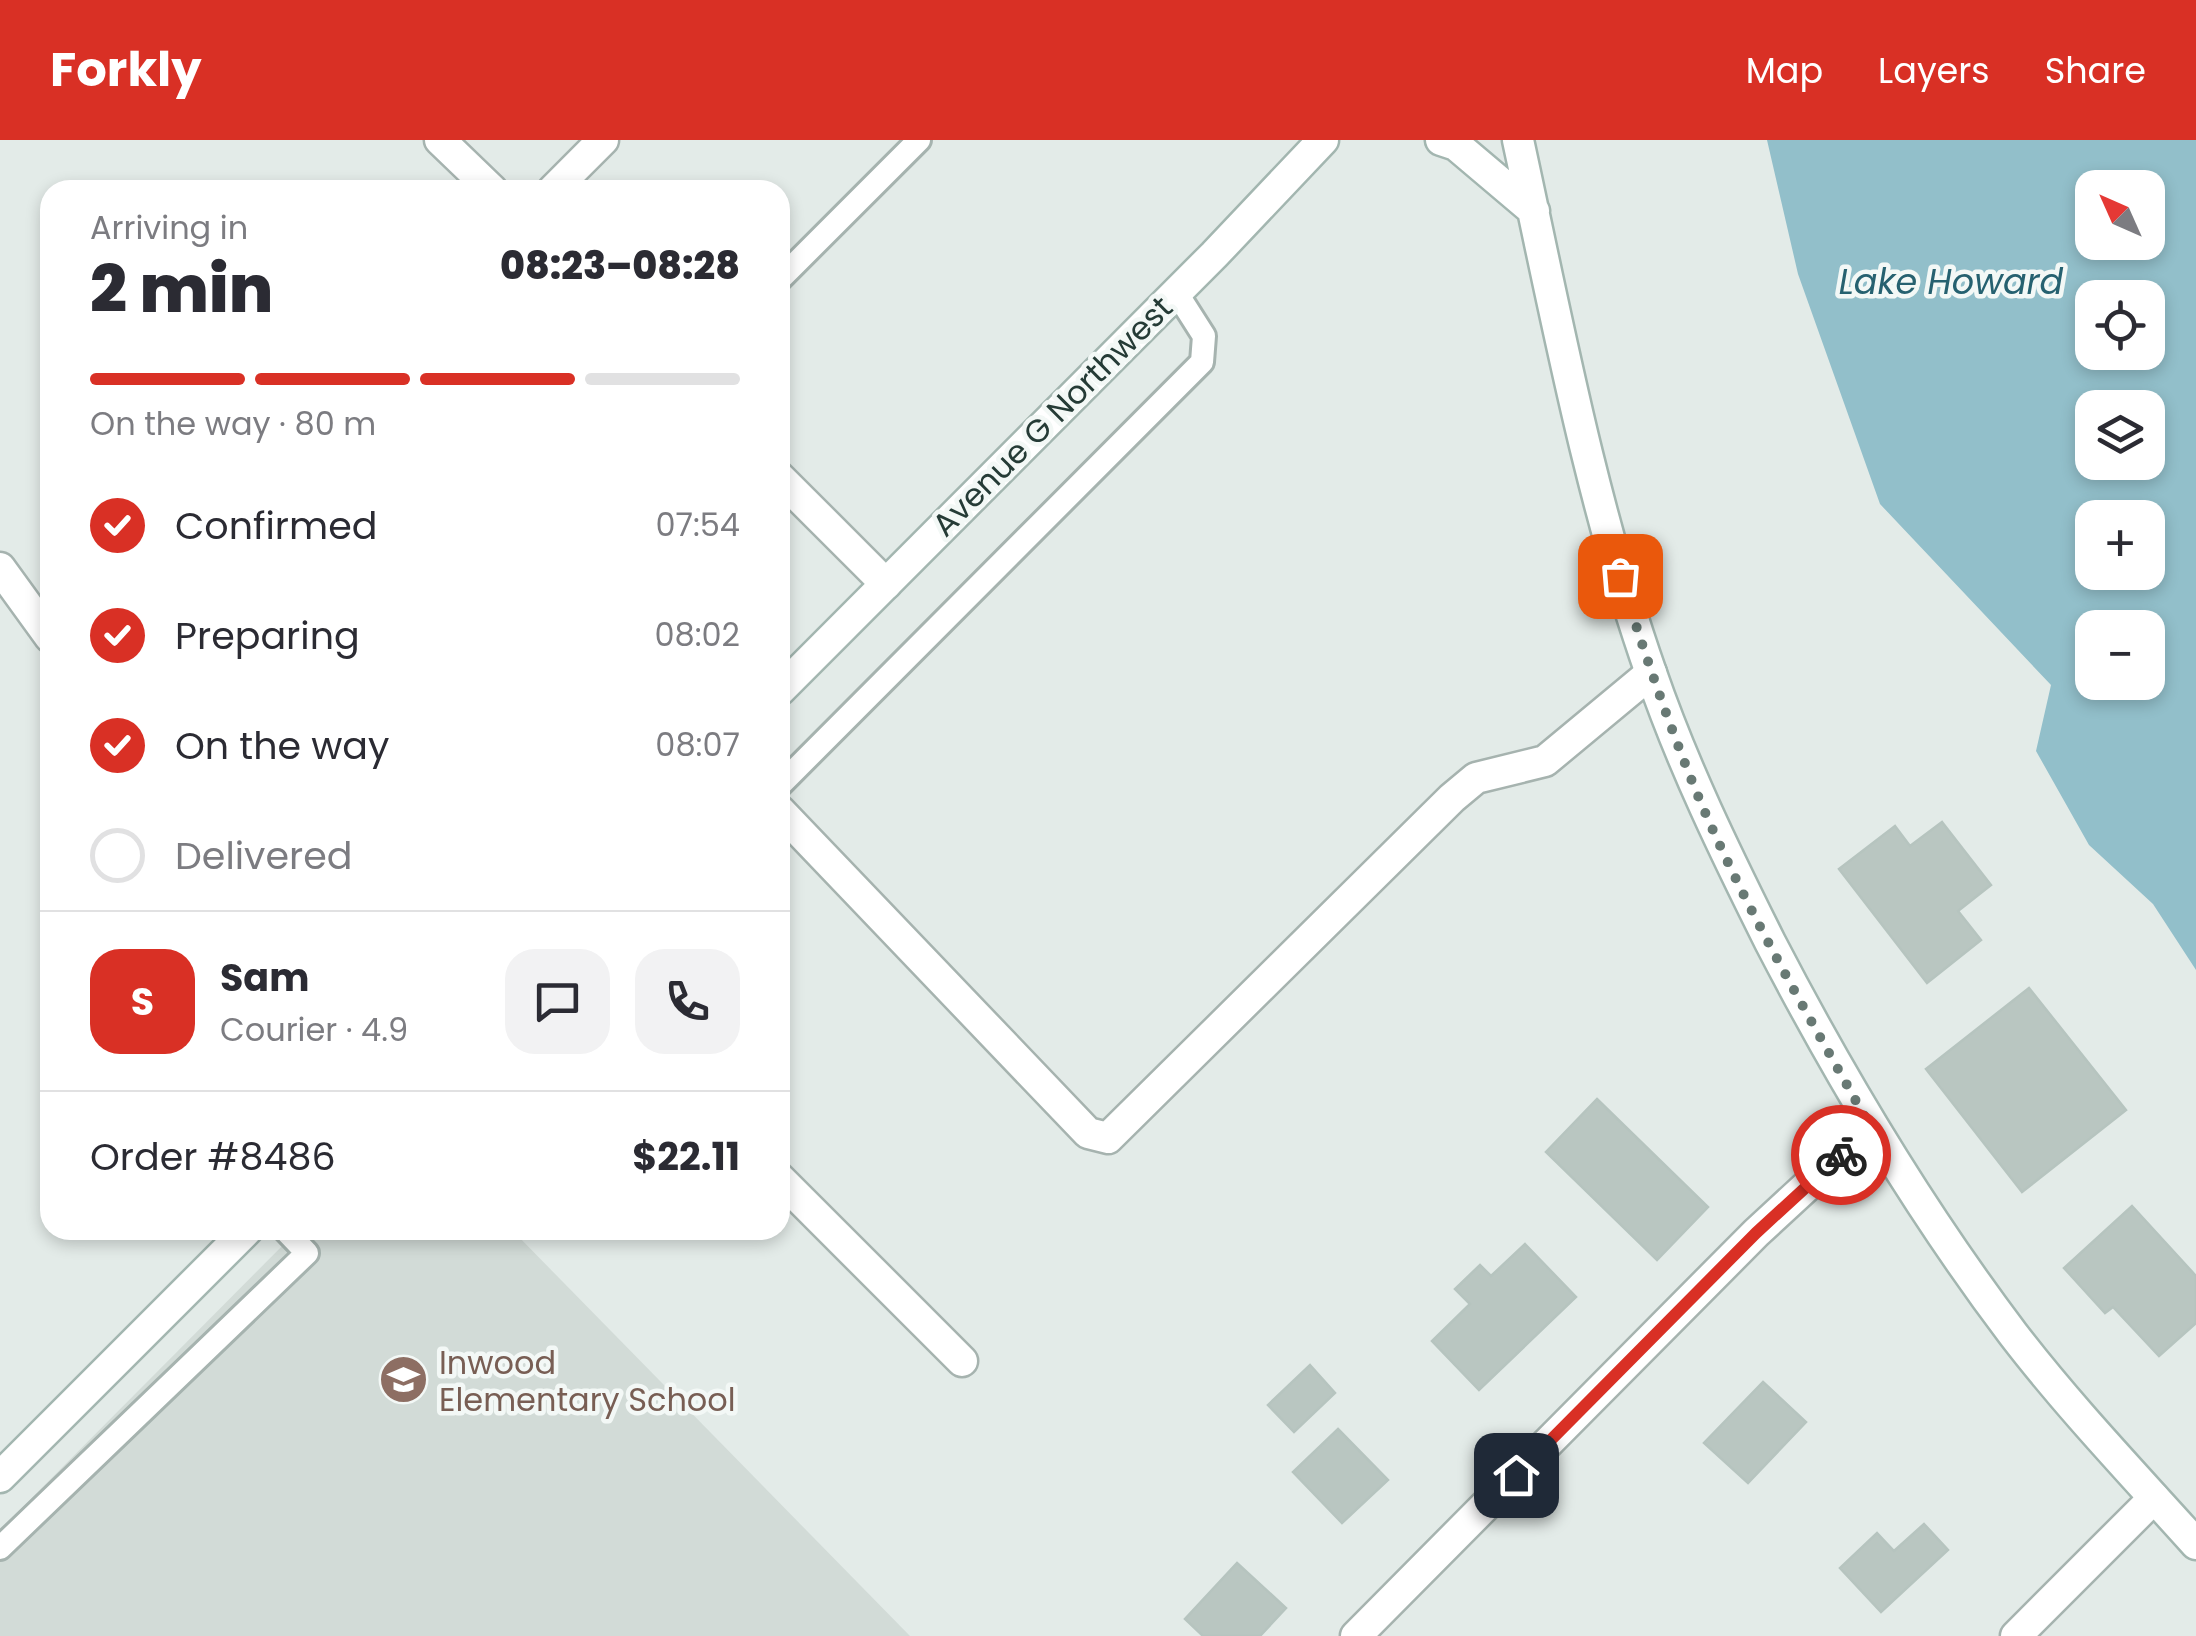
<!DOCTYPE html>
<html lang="en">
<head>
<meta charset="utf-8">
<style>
	:root { --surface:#fff; --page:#f2f2f3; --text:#2b2b33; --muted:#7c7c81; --line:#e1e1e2; --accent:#d93025 }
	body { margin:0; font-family:Poppins,sans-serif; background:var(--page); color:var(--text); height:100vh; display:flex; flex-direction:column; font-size:38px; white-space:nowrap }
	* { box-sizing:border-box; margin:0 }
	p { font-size:32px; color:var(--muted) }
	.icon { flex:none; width:55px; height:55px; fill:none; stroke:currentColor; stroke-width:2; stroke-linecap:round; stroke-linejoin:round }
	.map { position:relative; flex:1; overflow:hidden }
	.panel { position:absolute; left:40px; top:40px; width:750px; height:1060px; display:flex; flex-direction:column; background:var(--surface); border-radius:30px; box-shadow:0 5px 15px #0003 }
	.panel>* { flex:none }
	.needle { width:65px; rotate:315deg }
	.controls { position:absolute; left:2075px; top:30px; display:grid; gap:20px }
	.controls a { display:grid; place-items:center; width:90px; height:90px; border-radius:20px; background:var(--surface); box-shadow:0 5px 15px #0003; font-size:50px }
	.pin { position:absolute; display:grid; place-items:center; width:85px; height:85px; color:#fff; margin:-42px; border-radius:20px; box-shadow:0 5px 15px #0006 }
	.courier { position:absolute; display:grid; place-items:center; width:100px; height:100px; margin:-50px; border:8px solid #d93025; border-radius:50%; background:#fff; color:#222; box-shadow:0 2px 12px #0007 }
	.head em { font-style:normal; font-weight:800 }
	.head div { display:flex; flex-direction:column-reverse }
	.head { display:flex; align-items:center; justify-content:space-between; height:170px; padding:0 50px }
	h1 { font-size:65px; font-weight:800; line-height:75px }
	.bar { display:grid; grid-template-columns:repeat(4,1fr); gap:15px 10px; align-content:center; height:120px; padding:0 50px }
	.bar i { height:12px; border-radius:8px; background:var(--line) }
	.bar .selected { background:var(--accent) }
	.bar p { grid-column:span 4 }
	.line { display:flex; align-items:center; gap:25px; padding:0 50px; border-top:2px solid var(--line) }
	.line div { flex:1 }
	.round { display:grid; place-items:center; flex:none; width:105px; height:105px; border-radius:30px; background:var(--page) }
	ol { padding:0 50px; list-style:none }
	li { display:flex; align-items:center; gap:30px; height:110px }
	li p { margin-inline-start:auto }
	li .icon { padding:10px; border-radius:50%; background:var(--accent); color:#fff; stroke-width:4 }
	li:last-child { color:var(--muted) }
	li i { width:55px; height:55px; border:5px solid var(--line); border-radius:50% }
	header { display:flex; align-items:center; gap:60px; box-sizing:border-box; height:140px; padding:0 50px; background:var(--accent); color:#fff }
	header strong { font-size:48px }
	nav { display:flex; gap:55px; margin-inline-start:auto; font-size:35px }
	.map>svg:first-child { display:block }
	.built { fill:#d2dbd7 }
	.water { fill:#92bfca; fill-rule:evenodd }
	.building { fill:#b9c6c1; stroke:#b6c4bf; stroke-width:2.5 }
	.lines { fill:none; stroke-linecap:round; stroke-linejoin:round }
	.lane-casing { stroke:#a6b3af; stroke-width:28 }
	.street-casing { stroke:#a6b3af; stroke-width:35 }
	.secondary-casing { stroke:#a3b6b0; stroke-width:35 }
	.lane { stroke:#fff; stroke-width:22 }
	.street { stroke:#fff; stroke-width:30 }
	.secondary { stroke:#fff; stroke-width:30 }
	.done { stroke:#687974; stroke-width:10; stroke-dasharray:0 18 }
	.route { stroke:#d93025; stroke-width:12 }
	.labels { text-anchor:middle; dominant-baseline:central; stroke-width:9; stroke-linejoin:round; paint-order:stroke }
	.street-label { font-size:32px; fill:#253b36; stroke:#f3f8f6 }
	.education-label { font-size:32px; fill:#785e54; stroke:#f3f8f6; text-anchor:start }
	.water-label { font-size:35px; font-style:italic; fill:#266170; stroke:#f3f8f6 }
</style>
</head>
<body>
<header>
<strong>Forkly</strong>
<nav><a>Map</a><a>Layers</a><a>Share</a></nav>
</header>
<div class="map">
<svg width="2196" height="1496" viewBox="0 0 2196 1496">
	<rect width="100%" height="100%" fill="#e3ebe8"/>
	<path class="built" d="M298 1090H512L910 1496H0V1390Z"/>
	<path class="water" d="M1767 0H2196V830L2153 764 2089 705 2036 611 2051 545 1880 364 1798 134ZM2092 48H2148V102H2092ZM2092 158H2148V212H2092ZM2092 268H2148V322H2092ZM2092 378H2148V432H2092ZM2092 488H2148V542H2092Z"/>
	<path class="building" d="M1942 682 1991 745 1958 771 1981 800 1927 843 1839 729 1895 686 1910 706Z
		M2029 848 2126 970 2022 1052 1926 929Z
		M1597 959 1708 1067 1657 1120 1546 1012Z
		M2132 1066 2196 1136V1183L2159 1216 2113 1167 2105 1173 2064 1128Z
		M1525 1104 1576 1157 1479 1250 1432 1201 1470 1164 1455 1149 1480 1125 1491 1136Z
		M1310 1225 1335 1253 1294 1292 1268 1265Z
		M1763 1242 1806 1282 1748 1343 1704 1303Z
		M1338 1289 1388 1340 1342 1383 1293 1332Z
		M1924 1384 1948 1410 1881 1472 1840 1428 1877 1393 1894 1411Z
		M1237 1423 1286 1468 1260 1496H1203L1185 1479Z"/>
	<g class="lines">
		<defs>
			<path id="lane" d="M780 139 919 0
				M780 645 1202 222 1204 196 1176 152
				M0 1408 307 1113 285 1090"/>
			<path id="street" d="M440 0 492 50
				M553 50 603 0
				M780 338 886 444
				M0 428 50 497
				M780 671 1088 993 1108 998 1452 658 1476 638 1545 621 1651 533
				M780 1039 962 1221
				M1356 1496 1756 1093 1871 987
				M2016 1496 2154 1358"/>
			<path id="secondary" d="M1441 0 1456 5 1534 71
				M1518 0C1557 180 1590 359 1651 533 1683 626 1726 714 1770 802 1841 939 1920 1071 2013 1194 2069 1267 2134 1335 2196 1404
				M780 550 1214 115 1323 0
				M0 1337 247 1090"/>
		</defs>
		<use href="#lane" class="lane-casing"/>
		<use href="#street" class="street-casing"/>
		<use href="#secondary" class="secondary-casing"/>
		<use href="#lane" class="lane"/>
		<use href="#street" class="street"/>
		<use href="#secondary" class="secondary"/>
	</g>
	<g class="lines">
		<path class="done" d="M1620 436C1643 508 1667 580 1696 651 1744 767 1810 878 1871 988L1841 1015"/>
		<path class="route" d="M1516 1335 1756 1093 1841 1015"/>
	</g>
	<defs>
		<symbol id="school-disc" viewBox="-11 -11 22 22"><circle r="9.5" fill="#8d6e63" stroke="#f3f8f6"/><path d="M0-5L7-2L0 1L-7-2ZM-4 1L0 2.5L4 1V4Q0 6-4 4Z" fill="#fff"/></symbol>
	</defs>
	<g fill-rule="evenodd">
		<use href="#school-disc" x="376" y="1212" width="55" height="55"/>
	</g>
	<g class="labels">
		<g class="street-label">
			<text transform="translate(1052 276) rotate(-45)">Avenue G Northwest</text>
		</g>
		<g class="education-label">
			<text x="439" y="1222">Inwood<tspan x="439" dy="37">Elementary School</tspan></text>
		</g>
		<g class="water-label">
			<text x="1951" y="141">Lake Howard</text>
		</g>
	</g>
</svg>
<div class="controls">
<a><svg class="needle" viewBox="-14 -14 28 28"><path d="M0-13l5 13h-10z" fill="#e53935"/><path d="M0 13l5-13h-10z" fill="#7c7c81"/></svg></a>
<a><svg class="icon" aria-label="locate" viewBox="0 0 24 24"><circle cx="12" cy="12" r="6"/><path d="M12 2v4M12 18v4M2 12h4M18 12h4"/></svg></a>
<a><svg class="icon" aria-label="layers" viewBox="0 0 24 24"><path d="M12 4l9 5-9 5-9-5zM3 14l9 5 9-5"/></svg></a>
<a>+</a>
<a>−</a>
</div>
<div class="pin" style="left:1620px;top:436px;background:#ea580c"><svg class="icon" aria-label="bag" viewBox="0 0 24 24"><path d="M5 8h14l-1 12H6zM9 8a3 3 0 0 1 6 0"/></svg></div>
<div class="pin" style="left:1516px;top:1335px;background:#1f2937"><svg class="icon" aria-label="home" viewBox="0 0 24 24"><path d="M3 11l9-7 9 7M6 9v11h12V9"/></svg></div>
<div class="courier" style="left:1841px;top:1015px"><svg class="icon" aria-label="bike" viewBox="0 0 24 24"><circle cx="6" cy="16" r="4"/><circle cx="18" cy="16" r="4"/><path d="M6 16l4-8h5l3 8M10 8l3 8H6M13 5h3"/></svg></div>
<section class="panel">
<div class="head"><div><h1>2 min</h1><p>Arriving in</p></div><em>08:23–08:28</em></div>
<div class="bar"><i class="selected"></i><i class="selected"></i><i class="selected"></i><i></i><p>On the way · 80 m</p></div>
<ol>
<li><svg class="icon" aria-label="check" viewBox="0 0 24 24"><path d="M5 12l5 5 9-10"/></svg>Confirmed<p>07:54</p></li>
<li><svg class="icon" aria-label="check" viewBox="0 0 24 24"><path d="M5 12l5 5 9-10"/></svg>Preparing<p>08:02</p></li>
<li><svg class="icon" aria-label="check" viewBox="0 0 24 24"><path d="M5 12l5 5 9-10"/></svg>On the way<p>08:07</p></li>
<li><i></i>Delivered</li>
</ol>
<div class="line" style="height:180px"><b class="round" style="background:var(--accent);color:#fff">S</b><div><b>Sam</b><p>Courier · 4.9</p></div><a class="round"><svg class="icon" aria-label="chat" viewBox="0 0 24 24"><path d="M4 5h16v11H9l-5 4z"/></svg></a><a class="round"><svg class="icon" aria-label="phone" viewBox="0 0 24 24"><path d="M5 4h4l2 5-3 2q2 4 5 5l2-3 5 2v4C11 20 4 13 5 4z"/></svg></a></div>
<div class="line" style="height:130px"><div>Order #8486</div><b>$22.11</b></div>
</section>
</div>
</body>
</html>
